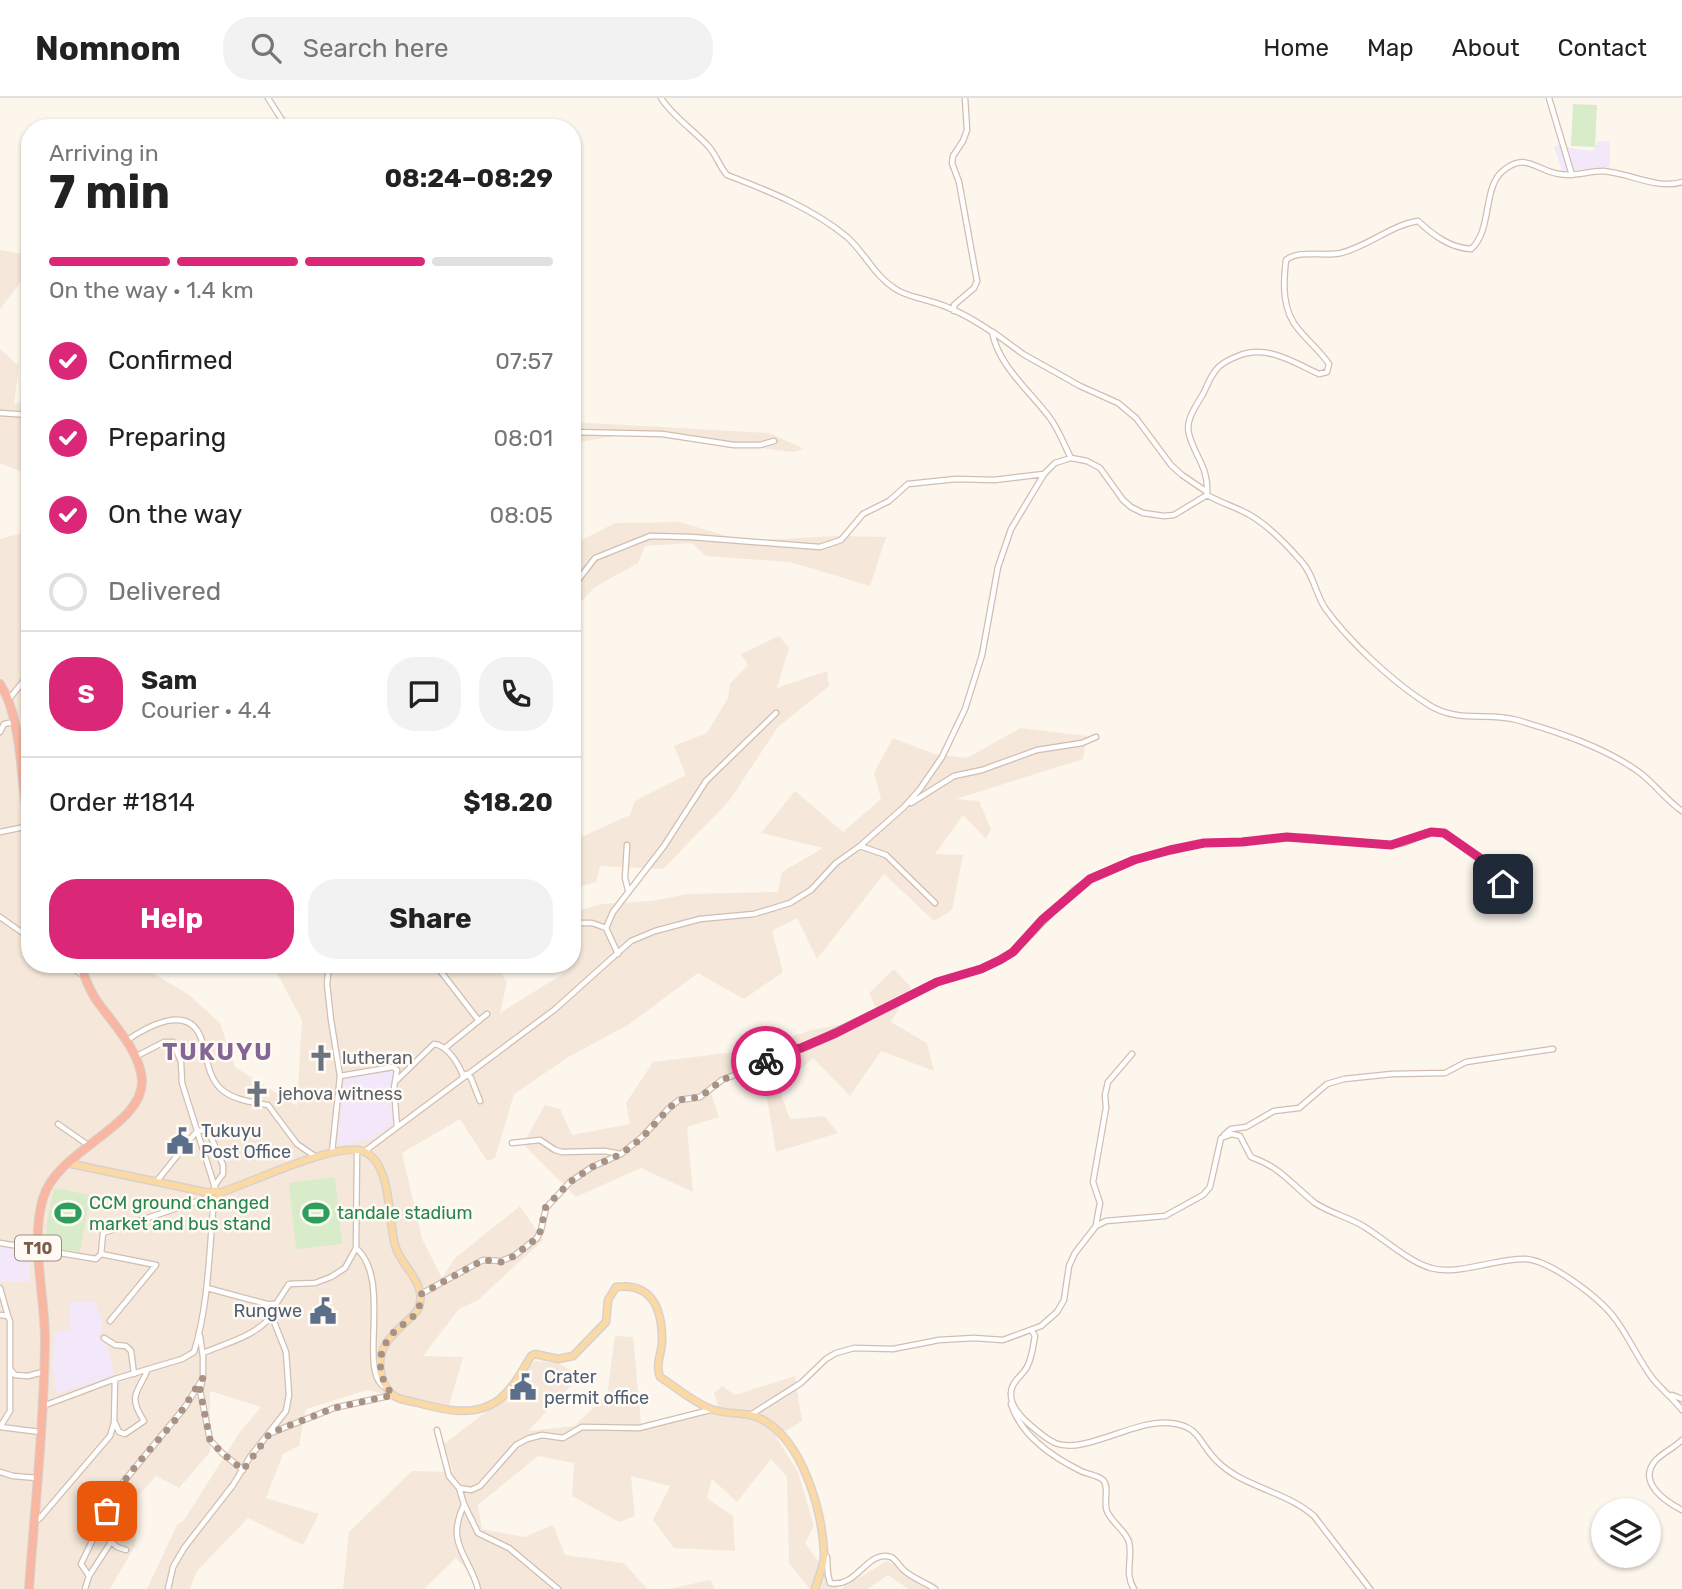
<!DOCTYPE html>
<html lang="en">
<head>
<meta charset="utf-8">
<style>
	:root { --surface:#fff; --page:#f2f2f2; --text:#222; --muted:#767676; --line:#e0e0e0; --accent:#db2777 }
	body { margin:0; font-family:Rubik,sans-serif; background:var(--page); color:var(--text); height:100vh; display:flex; flex-direction:column; font-size:26px; white-space:nowrap }
	* { box-sizing:border-box; margin:0 }
	p { font-size:23px; color:var(--muted) }
	.icon { flex:none; width:38px; height:38px; fill:none; stroke:currentColor; stroke-width:2; stroke-linecap:round; stroke-linejoin:round }
	.map { position:relative; flex:1; overflow:hidden }
	.drawer { position:absolute; left:21px; top:21px; width:560px; height:854px; display:flex; flex-direction:column; background:var(--surface); border-radius:28px; box-shadow:0 2px 5px #0004 }
	.drawer>* { flex:none }
	.controls { position:absolute; left:1591px; top:1400px; display:grid; gap:14px }
	.controls a { display:grid; place-items:center; width:70px; height:70px; border-radius:50%; background:var(--surface); box-shadow:0 2px 5px #0004; font-size:35px }
	.pin { position:absolute; display:grid; place-items:center; width:60px; height:60px; color:#fff; margin:-30px; border-radius:14px; box-shadow:0 4px 10px #0006 }
	.courier { position:absolute; display:grid; place-items:center; width:70px; height:70px; margin:-35px; border:5px solid #db2777; border-radius:50%; background:#fff; color:#222; box-shadow:0 2px 9px #0007 }
	.head em { font-style:normal; font-weight:700 }
	.head div { display:flex; flex-direction:column-reverse }
	.head { display:flex; align-items:center; justify-content:space-between; height:119px; padding:0 28px }
	h1 { font-size:46px; font-weight:700; line-height:52px }
	.bar { display:grid; grid-template-columns:repeat(4,1fr); gap:10px 7px; align-content:center; height:84px; padding:0 28px }
	.bar i { height:9px; border-radius:5px; background:var(--line) }
	.bar .selected { background:var(--accent) }
	.bar p { grid-column:span 4 }
	.line { display:flex; align-items:center; gap:18px; padding:0 28px; border-top:2px solid var(--line) }
	.line div { flex:1 }
	.round { display:grid; place-items:center; flex:none; width:74px; height:74px; border-radius:28px; background:var(--page) }
	ol { padding:0 28px; list-style:none }
	li { display:flex; align-items:center; gap:21px; height:77px }
	li p { margin-inline-start:auto }
	li .icon { padding:7px; border-radius:50%; background:var(--accent); color:#fff; stroke-width:4 }
	li:last-child { color:var(--muted) }
	li i { width:38px; height:38px; border:4px solid var(--line); border-radius:50% }
	.primary-button { display:flex; gap:14px; margin-top:auto; padding:14px 28px }
	.primary-button a { flex:1; height:80px; border-radius:28px; background:var(--accent); color:#fff; font-size:28px; font-weight:700; line-height:80px; text-align:center }
	.primary-button a+a { background:var(--page); color:var(--text) }
	header { display:flex; align-items:center; gap:42px; box-sizing:border-box; height:98px; padding:0 35px; background:var(--surface); border-bottom:2px solid var(--line) }
	header strong { font-size:33px }
	nav { display:flex; gap:38px; margin-inline-start:auto; font-size:24px }
	.search { width:490px; height:63px; background:var(--page); display:flex; align-items:center; gap:18px; box-sizing:border-box; padding:0 24px; border-radius:28px; color:var(--muted); font-size:26px }
	.map>svg:first-child { display:block }
	.residential { fill:#f5e8da }
	.education { fill:#f3e8fa }
	.green { fill:#d8ecc9 }
	.lines { fill:none; stroke-linecap:round; stroke-linejoin:round }
	.minor-casing { stroke:#d1beb0; stroke-width:7 }
	.major-casing { stroke:#dad1cd; stroke-width:9 }
	.highway-casing { stroke:#dad1cd; stroke-width:10 }
	.minor { stroke:#fff; stroke-width:4.5 }
	.major { stroke:#fbd9a5; stroke-width:6 }
	.highway { stroke:#f7b7a3; stroke-width:8 }
	.done { stroke:#a89285; stroke-width:7; stroke-dasharray:0 12.6 }
	.route { stroke:#db2777; stroke-width:9 }
	.labels { text-anchor:middle; dominant-baseline:central; stroke-width:5; stroke-linejoin:round; paint-order:stroke }
	.shield { fill:#fffaf3; stroke:#a28b7f; stroke-width:2 }
	.shield-label { font-size:16px; font-weight:bold; fill:#7a5c4d }
	.worship-label { font-size:18px; fill:#5b616d; stroke:#fffaf3; text-anchor:start }
	.service-label { font-size:18px; fill:#4e5e75; stroke:#fffaf3; text-anchor:start }
	.leisure-label { font-size:18px; fill:#27864d; stroke:#fffaf3; text-anchor:start }
	.district-label { font-size:24px; font-weight:bold; letter-spacing:2px; fill:#846695; stroke:#fffaf3 }
</style>
</head>
<body>
<header>
<strong>Nomnom</strong>
<div class="search"><svg class="icon" aria-label="search" viewBox="0 0 24 24"><circle cx="10" cy="10" r="6"/><path d="M15 15l6 6"/></svg>Search here</div>
<nav><a>Home</a><a>Map</a><a>About</a><a>Contact</a></nav>
</header>
<div class="map">
<svg width="1682" height="1491" viewBox="0 0 1682 1491">
	<rect width="100%" height="100%" fill="#fdf6ec"/>
	<path class="residential" d="M0 152 30 157V172L0 211Z
		M0 251 19 268 14 306 30 303V377L0 365Z
		M572 324 769 335 804 351 793 354 635 335 572 345Z
		M680 424 743 443 837 438 886 439 870 488 790 464 706 458 692 445 645 448 638 465 595 489 572 513V447L615 425Z
		M30 433V866H137L188 896 220 925 235 969 297 1008 302 922 272 866H495L507 884 500 915 569 872 564 866H572V815L601 806 652 803 688 796 778 794 782 774 823 750 761 735 795 693 843 734 881 701 874 675 893 640 934 656 967 660 1020 630 1087 638 1083 661 956 701 979 703 991 731 986 741 963 717 935 756 963 757 952 812 934 823 884 776 817 861 797 820 772 833 783 874 744 901 698 875 628 927 570 958 514 996 495 1060 487 1063 460 1021 402 1055 422 1141 442 1180 455 1160 520 1108 543 1142 478 1202 459 1211 423 1258 463 1259 448 1311 367 1292 306 1311 299 1348 283 1356 266 1400 319 1416 303 1447 248 1420 197 1473 190 1491H147L177 1427 184 1422 240 1334 261 1309 210 1293V1354L179 1390 156 1378 138 1398 135 1448 110 1491H0V441Z
		M779 538 789 550 777 590 827 573 829 588 778 629 729 703 663 771 600 768 596 784 572 791V743L630 717 635 703 686 677 674 648 707 635 728 600 730 586 748 567 741 556Z
		M894 871 911 889 891 924 927 945 934 973 881 953 850 998 813 960 779 991 790 1021 824 1018 838 1035 776 1054 762 970 730 980 711 995 719 1019 687 1029 693 1094 641 1070 576 1099 523 1046 545 1007 560 1011 572 1037 630 1026 626 1005 653 964 751 952 812 932 880 919 869 895Z
		M615 1238 633 1239 641 1326 718 1307 714 1295 722 1288 735 1297 795 1278 802 1323 776 1339 798 1374 814 1428 805 1445 838 1491H810L789 1465 787 1379 771 1361 737 1404 712 1381 707 1400 733 1418 735 1453 674 1450 653 1422 670 1388 631 1378 635 1418 619 1424 572 1398 574 1365 538 1358 478 1407 482 1431 524 1439 553 1427 565 1457 624 1465 647 1491H481L482 1489 456 1460 424 1491H343L349 1434 412 1373 453 1374 444 1346 512 1294 534 1263 558 1265 580 1278 528 1333 574 1328 607 1297Z
		M887 1463 936 1486 937 1491H909L888 1477 867 1491H840Z
		M710 1482 715 1491H669Z"/>
	<path class="education" d="M1598 43H1610V69L1562 73 1554 48 1564 46 1570 50 1593 53Z
		M393 971 395 1024 371 1042 337 1047 345 978Z
		M31 1146 29 1184H0V1147Z
		M70 1204H95L103 1225 100 1238 107 1248 114 1278 58 1295 53 1287 55 1284 52 1268 55 1233H70Z"/>
	<path class="green" d="M1573 6 1597 7 1595 49 1571 48Z
		M335 1079 342 1146 296 1151 289 1085Z
		M54 1090 90 1097 80 1154 46 1149 47 1124Z"/>
	<g class="lines">
		<defs>
			<path id="minor" d="M268 0 287 30
				M661 0C673 19 694 32 709 49 717 58 719 68 727 77 769 93 812 110 847 139 864 154 874 177 894 190 905 198 917 199 929 203 952 209 973 221 992 234 999 269 1030 293 1050 320 1059 332 1064 347 1071 360
				M1549 0 1572 77
				M954 213V207L974 190 977 183 959 84 952 65 953 58 963 43 967 32 965 0
				M993 234 1023 256 1080 288 1118 305 1136 320 1171 367 1182 377 1207 394
				M0 315 30 317
				M572 334 662 336 734 347H760L774 343
				M1207 397C1221 405 1236 409 1250 417 1269 428 1287 447 1301 463 1314 477 1315 495 1325 510 1349 544 1394 585 1429 607 1457 625 1488 614 1517 622 1558 634 1604 649 1639 674 1655 686 1666 702 1682 713
				M572 490 595 460 650 438 691 439 820 449 841 442 863 416 889 403 908 386 956 381 994 382 1044 376
				M9 601 30 575
				M0 634 4 626 14 624
				M911 705 954 678 982 672 1037 652 1082 645 1096 639
				M0 734 29 728
				M627 747 625 780 628 792
				M860 748 886 757 935 805
				M0 819 30 840
				M578 825H592L606 830
				M618 856 606 830 613 814 664 748 706 683 776 615
				M67 866 81 876
				M329 866 327 886 331 922 340 978 332 1054
				M435 866 479 923
				M126 943C146 929 188 905 201 940 207 957 207 978 221 991 233 1002 252 1004 268 1007L297 1046 316 1059
				M445 950 487 916
				M135 959 164 944H173L181 964 182 985 216 1093
				M466 976 471 980 480 1003
				M340 978 393 969 397 972 394 990 397 1029
				M396 983 434 946C447 947 459 966 463 978
				M58 1026 88 1047
				M1224 1037 1231 1031 1246 1029 1274 1013 1299 1010 1327 986 1344 981 1392 976 1445 975 1466 964 1553 951
				M512 1045 540 1042 555 1052 562 1054 605 1053 620 1056
				M365 1053 554 912 631 843 655 833 700 821 754 816 790 805 811 792 836 765 860 748 904 709 920 691 942 659 965 611 982 557 998 469 1011 431 1044 376 1055 365 1071 360 1087 363 1100 370 1123 402 1131 409 1143 415 1164 418 1174 417 1207 397C1209 368 1195 360 1189 336 1185 322 1196 308 1203 296 1207 288 1210 279 1216 272 1221 265 1230 261 1238 258 1267 246 1293 264 1319 276L1327 274 1329 266C1320 253 1309 244 1299 232 1282 213 1283 186 1286 162 1300 151 1323 159 1341 155 1369 148 1391 127 1418 123 1433 137 1450 150 1471 151 1493 132 1482 88 1504 72 1527 54 1537 73 1559 76 1574 79 1588 73 1603 73 1629 75 1658 92 1682 84
				M156 1084 197 1033 208 1032 223 1067V1076L215 1087
				M1096 1127 1100 1105 1093 1084 1106 1010 1105 997 1108 984 1132 956
				M0 1145 96 1161 101 1156 103 1135 210 1099
				M356 1150C393 1181 357 1275 385 1289
				M101 1156 156 1167 110 1223
				M0 1190 8 1218
				M207 1190 267 1206H276L289 1186 315 1185 331 1179 345 1170 356 1150 357 1053
				M421 1196 483 1162 501 1163 514 1158 537 1140 541 1132 546 1110 570 1084 592 1069 621 1056 642 1039 669 1010 679 1002 700 999 722 982 764 965 777 954 801 950 937 884 980 871 1000 862 1014 854 1074 792 1090 781 1134 762 1204 745 1242 744 1266 740 1306 739 1391 747 1404 745 1431 734 1444 735 1487 765 1503 786
				M0 1217 8 1218 10 1223V1271L15 1277 28 1278 43 1274
				M1032 1233 1035 1238C1033 1248 1032 1260 1027 1269 1022 1278 1011 1284 1011 1295 1010 1307 1021 1319 1029 1326 1037 1333 1046 1341 1055 1345 1085 1357 1134 1321 1170 1325 1201 1328 1198 1345 1217 1363 1242 1389 1286 1393 1314 1418L1370 1491
				M200 1238 203 1259V1280L200 1292 210 1342 222 1355 243 1372
				M104 1240 115 1247 126 1248 131 1253 134 1276
				M203 1255C227 1245 253 1239 271 1219
				M1672 1297 1682 1301
				M1011 1306C1021 1337 1051 1358 1079 1372 1085 1376 1098 1377 1103 1382 1110 1389 1103 1404 1107 1413 1111 1424 1126 1433 1129 1444 1133 1460 1124 1476 1134 1491
				M43 1308 115 1281 182 1261 194 1254C209 1205 209 1152 214 1102
				M752 1316 801 1285 826 1261 836 1255 854 1250 893 1251 939 1242 974 1240 1003 1242 1041 1228 1057 1214 1064 1202 1069 1168 1075 1155 1096 1128 1106 1123 1165 1118 1203 1097 1210 1089 1221 1040 1232 1036 1240 1038 1251 1059C1282 1070 1291 1086 1315 1105 1330 1115 1348 1119 1363 1128 1383 1140 1409 1164 1431 1170 1457 1178 1498 1160 1525 1161 1551 1162 1602 1202 1616 1222 1630 1241 1639 1263 1653 1281 1662 1292 1673 1300 1682 1312
				M115 1325 119 1334 125 1336 144 1323C127 1297 138 1295 148 1271
				M0 1329 10 1313V1271
				M0 1329 40 1334
				M437 1332 449 1378 459 1390 464 1406 478 1435 509 1450 558 1491
				M271 1335 334 1310 393 1297
				M1682 1342C1674 1350 1664 1354 1656 1362 1636 1384 1666 1404 1682 1412
				M0 1374 13 1378 37 1380
				M459 1390 471 1392 480 1388 516 1347 527 1341 542 1337 563 1340 582 1329 639 1330 710 1312
				M464 1407C445 1446 469 1457 478 1491
				M35 1424 40 1420 110 1338 114 1325 115 1281
				M99 1432 117 1449 126 1452
				M825 1458 827 1459 828 1478
				M828 1476 830 1485C857 1491 867 1451 891 1459 897 1462 900 1470 906 1474 915 1481 926 1485 935 1491
				M89 1478 81 1466 116 1393 185 1309 203 1280
				M85 1491 89 1478 111 1444
				M168 1491 173 1469 184 1450 233 1387 250 1359 286 1313 289 1297 286 1254 267 1206"/>
			<path id="major" d="M67 1065 210 1095
				M209.5 1097a4.5 4.5 0 1 1 9 0a4.5 4.5 0 1 1-9 0Z
				M219 1095C249 1086 340 1041 365 1054 392 1067 388 1122 395 1147 401 1170 427 1183 419 1209 417 1214 413 1217 409 1221 391 1237 374 1253 382 1279 384 1286 387 1292 393 1297 399 1302 410 1303 418 1305 444 1312 476 1320 500 1301 514 1289 522 1273 531 1258L535 1256 558 1261 573 1258 606 1224 608 1202 616 1189C652 1184 662 1211 662 1242 662 1256 655 1265 660 1279 676 1289 693 1304 711 1311 727 1318 747 1312 763 1322 803 1344 822 1412 824 1455 825 1466 818 1480 815 1491"/>
			<path id="highway" d="M0 586C23 620 20 688 30 731
				M29 1491C35 1408 44 1325 45 1242 45 1196 30 1145 43 1100 58 1051 144 1028 142 982 140 952 111 924 95 900 89 890 84 878 80 866"/>
		</defs>
		<use href="#minor" class="minor-casing"/>
		<use href="#major" class="major-casing"/>
		<use href="#highway" class="highway-casing"/>
		<use href="#minor" class="minor"/>
		<use href="#major" class="major"/>
		<use href="#highway" class="highway"/>
	</g>
	<g class="lines">
		<path class="done" d="M107 1413C123 1377 152 1351 176 1321 186 1308 193 1293 203 1280L200 1292 210 1342 222 1355 243 1372 270 1335 334 1310 393 1297C376 1278 376 1253 394 1234 401 1227 414 1220 418 1212 420 1208 421 1200 421 1196L483 1162 501 1164 514 1158 537 1140 541 1132 545 1110 570 1084 592 1069 621 1056 642 1040 669 1010 679 1002 700 999 722 982 766 963"/>
		<path class="route" d="M766 963 777 954 801 950 836 935 937 884 981 871 1000 862 1013 854 1042 822 1090 781 1134 762 1170 752 1204 745 1242 744 1287 739 1391 747 1431 734 1444 735 1487 765 1503 786"/>
	</g>
	<defs>
		<symbol id="church-bare" viewBox="-9 -9 18 18"><path d="M-1.2-6h2.4v3.5h3.3v2.4h-3.3V6h-2.4V-.1h-3.3v-2.4h3.3Z" fill="#6b7280" stroke="#fffaf3" stroke-width="2.5" paint-order="stroke"/></symbol>
		<symbol id="civic-bare" viewBox="-9 -9 18 18"><path d="M-.6-6.5H3V-4.5H.6V-3L4-1V1h2V6H-6V1h2V-1L-.6-3ZM-1.2 2.5V6h2.4V2.5Z" fill="#5c6f8a" stroke="#fffaf3" stroke-width="2.5" paint-order="stroke"/></symbol>
		<symbol id="stadium-bare" viewBox="-9 -9 18 18"><path d="M0-5a6.5 5 0 1 0 0 10a6.5 5 0 1 0 0-10ZM-3.5-1.8h7v3.6h-7Z" fill="#2e9e5b" stroke="#fffaf3" stroke-width="2.5" paint-order="stroke"/></symbol>
	</defs>
	<g fill-rule="evenodd">
		<use href="#church-bare" x="302" y="941" width="38" height="38"/>
		<use href="#church-bare" x="238" y="977" width="38" height="38"/>
		<use href="#civic-bare" x="161" y="1024" width="38" height="38"/>
		<use href="#stadium-bare" x="49" y="1096" width="38" height="38"/>
		<use href="#stadium-bare" x="297" y="1096" width="38" height="38"/>
		<use href="#civic-bare" x="304" y="1194" width="38" height="38"/>
		<use href="#civic-bare" x="504" y="1270" width="38" height="38"/>
	</g>
	<g class="labels">
		<rect class="shield" x="15" y="1137.5" width="46" height="25" rx="5"/>
		<g class="shield-label">
			<text x="38" y="1150">T10</text>
		</g>
		<g class="worship-label">
			<text x="342" y="960">lutheran</text>
			<text x="278" y="996">jehova witness</text>
		</g>
		<g class="service-label">
			<text x="201" y="1033">Tukuyu<tspan x="201" dy="21">Post Office</tspan></text>
			<text x="302" y="1213" text-anchor="end">Rungwe</text>
			<text x="544" y="1279">Crater<tspan x="544" dy="21">permit office</tspan></text>
		</g>
		<g class="leisure-label">
			<text x="89" y="1105">CCM ground changed<tspan x="89" dy="21">market and bus stand</tspan></text>
			<text x="337" y="1115">tandale stadium</text>
		</g>
		<g class="district-label">
			<text x="218" y="954">TUKUYU</text>
		</g>
	</g>
</svg>
<div class="controls">
<a><svg class="icon" aria-label="layers" viewBox="0 0 24 24"><path d="M12 4l9 5-9 5-9-5zM3 14l9 5 9-5"/></svg></a>
</div>
<div class="pin" style="left:107px;top:1413px;background:#ea580c"><svg class="icon" aria-label="bag" viewBox="0 0 24 24"><path d="M5 8h14l-1 12H6zM9 8a3 3 0 0 1 6 0"/></svg></div>
<div class="pin" style="left:1503px;top:786px;background:#1f2937"><svg class="icon" aria-label="home" viewBox="0 0 24 24"><path d="M3 11l9-7 9 7M6 9v11h12V9"/></svg></div>
<div class="courier" style="left:766px;top:963px"><svg class="icon" aria-label="bike" viewBox="0 0 24 24"><circle cx="6" cy="16" r="4"/><circle cx="18" cy="16" r="4"/><path d="M6 16l4-8h5l3 8M10 8l3 8H6M13 5h3"/></svg></div>
<section class="drawer">
<div class="head"><div><h1>7 min</h1><p>Arriving in</p></div><em>08:24–08:29</em></div>
<div class="bar"><i class="selected"></i><i class="selected"></i><i class="selected"></i><i></i><p>On the way · 1.4 km</p></div>
<ol>
<li><svg class="icon" aria-label="check" viewBox="0 0 24 24"><path d="M5 12l5 5 9-10"/></svg>Confirmed<p>07:57</p></li>
<li><svg class="icon" aria-label="check" viewBox="0 0 24 24"><path d="M5 12l5 5 9-10"/></svg>Preparing<p>08:01</p></li>
<li><svg class="icon" aria-label="check" viewBox="0 0 24 24"><path d="M5 12l5 5 9-10"/></svg>On the way<p>08:05</p></li>
<li><i></i>Delivered</li>
</ol>
<div class="line" style="height:126px"><b class="round" style="background:var(--accent);color:#fff">S</b><div><b>Sam</b><p>Courier · 4.4</p></div><a class="round"><svg class="icon" aria-label="chat" viewBox="0 0 24 24"><path d="M4 5h16v11H9l-5 4z"/></svg></a><a class="round"><svg class="icon" aria-label="phone" viewBox="0 0 24 24"><path d="M5 4h4l2 5-3 2q2 4 5 5l2-3 5 2v4C11 20 4 13 5 4z"/></svg></a></div>
<div class="line" style="height:91px"><div>Order #1814</div><b>$18.20</b></div>
<div class="primary-button"><a>Help</a><a>Share</a></div>
</section>
</div>
</body>
</html>
